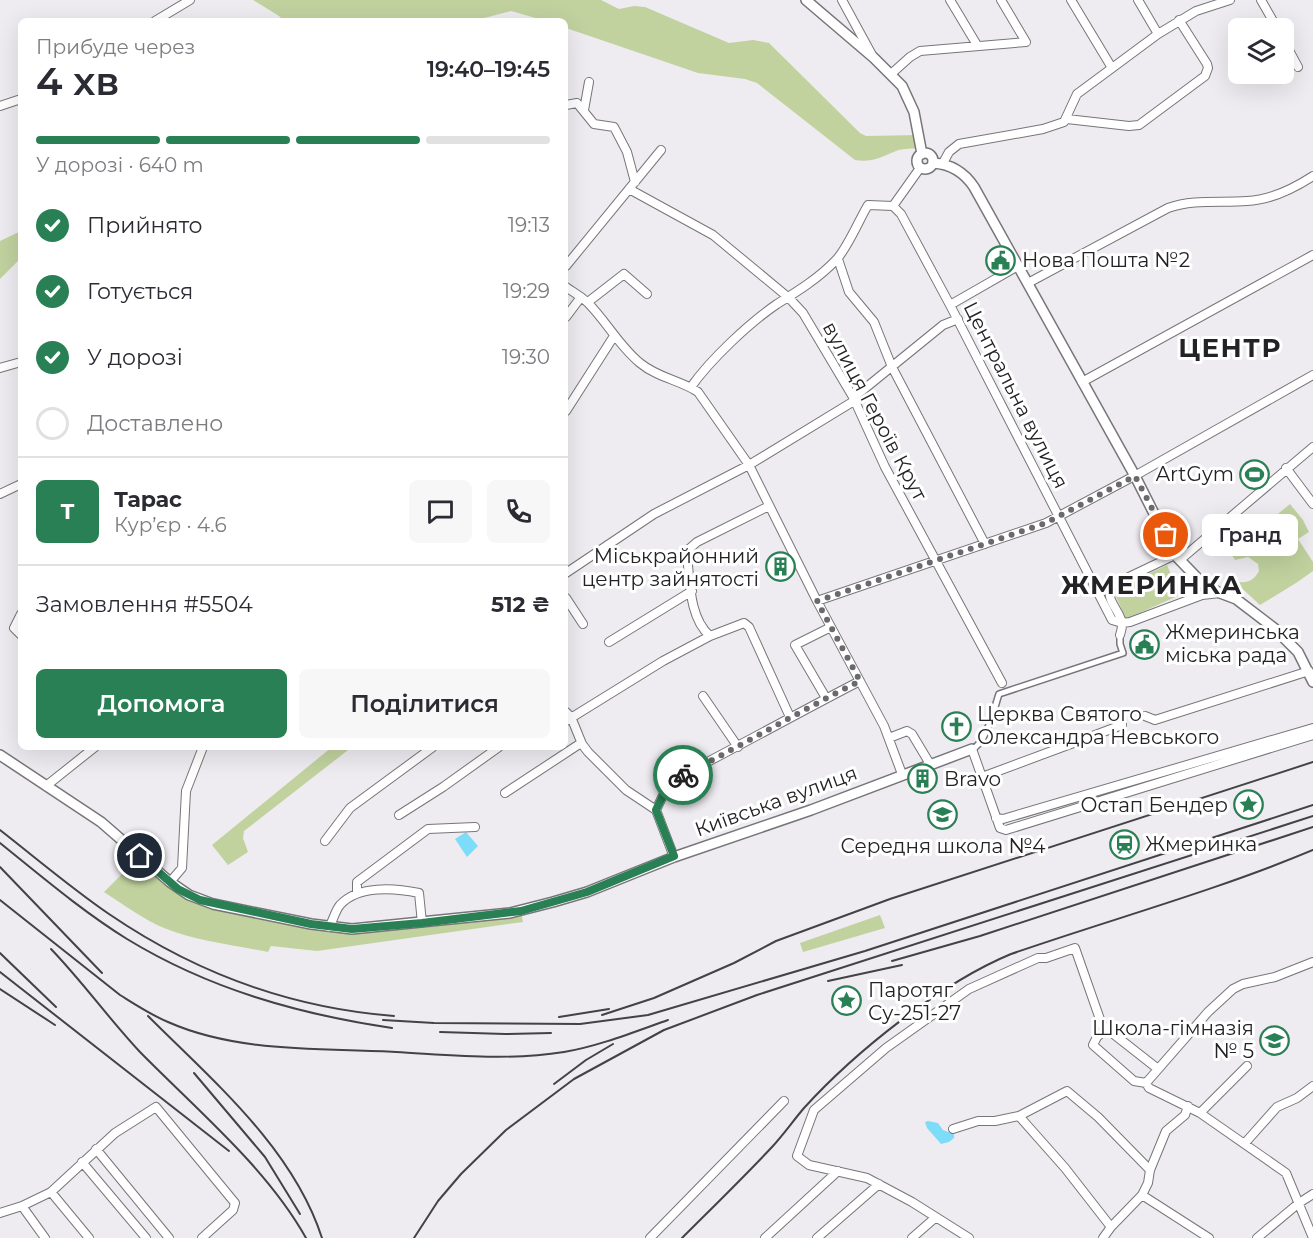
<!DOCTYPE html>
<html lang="uk">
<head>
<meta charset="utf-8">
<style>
	:root { --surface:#fff; --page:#f7f7f7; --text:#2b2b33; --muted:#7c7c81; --line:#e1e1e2; --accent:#298054 }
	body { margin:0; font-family:Montserrat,sans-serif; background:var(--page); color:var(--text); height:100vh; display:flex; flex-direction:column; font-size:22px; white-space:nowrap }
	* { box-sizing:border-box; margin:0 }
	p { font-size:20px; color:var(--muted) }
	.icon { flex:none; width:33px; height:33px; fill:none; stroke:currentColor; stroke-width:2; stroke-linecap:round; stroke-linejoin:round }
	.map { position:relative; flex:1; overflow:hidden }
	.panel { position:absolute; left:18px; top:18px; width:550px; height:732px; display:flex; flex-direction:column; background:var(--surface); border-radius:9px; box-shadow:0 6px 24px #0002 }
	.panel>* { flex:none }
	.tools { position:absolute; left:1228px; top:18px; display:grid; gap:12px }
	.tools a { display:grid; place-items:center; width:66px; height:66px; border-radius:9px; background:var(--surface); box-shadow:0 6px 24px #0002; font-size:30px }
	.pin { position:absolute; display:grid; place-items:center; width:51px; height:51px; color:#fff; margin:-26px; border:3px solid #fff; border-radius:50%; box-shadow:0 2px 6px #0007 }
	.courier { position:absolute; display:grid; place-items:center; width:60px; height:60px; margin:-30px; border:4px solid #298054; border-radius:50%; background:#fff; color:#222; box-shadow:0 2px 8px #0007 }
	.bubble { position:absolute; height:42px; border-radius:9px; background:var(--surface); box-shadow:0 6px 24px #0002; font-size:20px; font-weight:600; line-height:42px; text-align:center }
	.summary em { font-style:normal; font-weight:600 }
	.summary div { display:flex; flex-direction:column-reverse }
	.summary { display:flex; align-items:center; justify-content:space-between; height:102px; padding:0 18px }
	h1 { font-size:39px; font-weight:600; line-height:45px }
	.bar { display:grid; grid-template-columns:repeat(4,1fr); gap:9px 6px; align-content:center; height:72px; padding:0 18px }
	.bar i { height:8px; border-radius:4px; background:var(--line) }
	.bar .selected { background:var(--accent) }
	.bar p { grid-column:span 4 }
	.line { display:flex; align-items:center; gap:15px; padding:0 18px; border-top:2px solid var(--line) }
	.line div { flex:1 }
	.round { display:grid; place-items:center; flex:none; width:63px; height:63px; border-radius:9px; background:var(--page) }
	ol { padding:0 18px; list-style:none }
	li { display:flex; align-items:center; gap:18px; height:66px }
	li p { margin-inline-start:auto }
	li .icon { padding:6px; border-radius:50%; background:var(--accent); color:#fff; stroke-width:4 }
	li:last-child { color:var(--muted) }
	li i { width:33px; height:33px; border:3px solid var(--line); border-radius:50% }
	.action { display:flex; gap:12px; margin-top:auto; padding:12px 18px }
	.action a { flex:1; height:69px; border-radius:9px; background:var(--accent); color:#fff; font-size:24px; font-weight:600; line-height:69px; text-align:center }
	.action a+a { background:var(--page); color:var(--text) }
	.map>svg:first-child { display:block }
	.green { fill:#c1d29f }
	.water { fill:#7dddf9 }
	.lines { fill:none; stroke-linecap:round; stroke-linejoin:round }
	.pedestrian-casing { stroke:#77757a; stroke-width:8 }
	.minor-casing { stroke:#77757a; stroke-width:10 }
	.tertiary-casing { stroke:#77757a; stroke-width:12 }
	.pedestrian { stroke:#fff; stroke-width:5 }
	.minor { stroke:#fff; stroke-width:8 }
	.tertiary { stroke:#fff; stroke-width:9 }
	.rail { stroke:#434244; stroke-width:2 }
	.done { stroke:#6a696c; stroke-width:6; stroke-dasharray:0 10.8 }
	.route { stroke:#298054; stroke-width:8 }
	.labels { text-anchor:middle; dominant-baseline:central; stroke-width:6; stroke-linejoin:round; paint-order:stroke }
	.poi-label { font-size:20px; fill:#232224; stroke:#fff; text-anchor:start }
	.street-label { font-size:20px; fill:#232224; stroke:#fff }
	.district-label { font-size:26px; font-weight:bold; letter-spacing:1.5px; fill:#232224; stroke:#fff }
</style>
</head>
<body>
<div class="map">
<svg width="1313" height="1238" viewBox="0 0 1313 1238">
	<rect width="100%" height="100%" fill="#eeecf1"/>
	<path class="green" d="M253 0H601L619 9 634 6 645 7 729 43 753 40 769 43 860 133 866 136 919 135 921 148C913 149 903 148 896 151 882 157 871 163 855 160L757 83 745 79 698 73 566 28V21H546L511 11 473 21H284L279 16Z
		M21 231V258L0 279V241Z
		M1290 504 1303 520 1309 532 1298 539 1313 562V571L1296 583 1260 605 1234 581C1245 584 1253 582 1259 571L1258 564 1248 557 1235 560 1224 543 1216 536 1236 519 1251 536Z
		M1167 565 1180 595 1126 619 1113 590Z
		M332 747H352L244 831 243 838 248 852 228 865 212 845Z
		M140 856 189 895 343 929 521 911 523 922 317 951 271 946 268 952C234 945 196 941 164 928 143 919 124 905 104 892Z
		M880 915 885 928 803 952 800 943Z"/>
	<path class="water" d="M466 832 478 846 467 857 455 839Z
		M928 1121 938 1123 943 1130 954 1134V1138L949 1142 941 1144 927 1128 925 1122Z"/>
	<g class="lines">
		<defs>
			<path id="pedestrian" d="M972 749C986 744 994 709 999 694L1123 653 1120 644V635"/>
			<path id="minor" d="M842 0 872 55
				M950 0 977 45
				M1071 0 1112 68
				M1138 0 1158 34
				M1261 0 1277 28
				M155 21 190 0
				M1284 41 1298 67
				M891 74 910 57 920 51 1026 42 1001 0
				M566 105 577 103 594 124 614 127 627 152 635 182
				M0 106 21 99
				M584 110 589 82
				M1067 119 1129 126 1139 125 1205 76 1208 68 1207 64 1179 20
				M943 163 949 152 959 144 1043 129 1064 122 1077 94 1158 34 1196 11 1230 0
				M629 189 713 235 789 298 803 313 853 397 885 467 1002 683
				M893 206 920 168 918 166
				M838 259 849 292 874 322 892 367 985 544
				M566 266 661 150
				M1028 283 1168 208C1194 199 1220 203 1247 201 1271 200 1293 189 1313 176
				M566 287C573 292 582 297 588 303 607 322 619 346 640 363 658 378 680 380 698 392L749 465 817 601 884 726 902 774
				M588 302 624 274 647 294
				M950 305 1018 266
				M566 317 581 297
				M0 368 21 362
				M1082 382 1313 255
				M691 387C710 360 749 323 777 304 798 291 819 278 836 260 847 249 859 220 868 205L893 206 901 214 950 305 1112 620 1122 623 1130 622 1202 595 1220 593
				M853 397 863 390 943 325 958 319
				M566 411 614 336
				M1286 468 1313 504
				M0 494 21 484
				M769 506 697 542 689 549 687 555C690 581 689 618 710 636L744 623 749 627 790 717
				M1180 560 1313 447
				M566 573 654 514 749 465 854 401
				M566 598 583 624
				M1190 599 1193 584 1191 573
				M817 601 1046 523 1138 474 1313 375
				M21 614 14 628 21 635
				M1120 635C1121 632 1122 628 1122 625 1122 610 1101 599 1114 584L1175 555
				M609 642 692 591
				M703 696 738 747
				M826 698 795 645 831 627
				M566 712 571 717 582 744 588 752 626 790 656 810 674 857
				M1145 716 1155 720 1309 671
				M566 721 663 661 710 636
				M889 738 907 731 912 734 930 764
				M972 749 1000 828 1006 830 1313 735
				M982 777 1122 725
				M46 786 95 747
				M505 793 581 743
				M656 810 668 785 675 779C737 747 798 713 860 681
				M399 815 443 787 499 747
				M996 818 1003 819 1313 728
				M325 841 350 808 433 747
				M170 882 182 868 186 791 203 747
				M357 893V882L428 829 475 827
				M329 927C333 921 335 911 340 905 358 885 395 888 419 893L422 923
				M1107 1028 1097 1037 1093 1045 1134 1081 1146 1083 1149 1088 1200 1113 1286 1173 1313 1238
				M1146 1083 1208 1012 1233 989 1243 984 1275 977 1313 962
				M1200 1113 1247 1066
				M1019 1116 1067 1091 1098 1117 1150 1170
				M953 1129 978 1121H995L1019 1116 1065 1168 1111 1227
				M1245 1143 1277 1107 1297 1098 1313 1086
				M96 1149 169 1238
				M82 1162 146 1238
				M51 1192 89 1238
				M1142 1195 1209 1238
				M22 1206 45 1238
				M0 1213 22 1206 51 1192 115 1133 156 1107 235 1203 233 1210 202 1238
				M650 1238 784 1101
				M765 1238 838 1171
				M817 1238 879 1184
				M912 1238 936 1217
				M969 1238 912 1202 867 1178 809 1165 797 1156 814 1110 886 1048 969 989 1038 958H1046L1075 948 1102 1025 1158 1069
				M1103 1238 1111 1227 1142 1195 1148 1183 1150 1170 1166 1131 1185 1115 1188 1106
				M1257 1238 1299 1203 1313 1194"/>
			<path id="tertiary" d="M806 0 874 58 902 86 914 112 922 154
				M917 161a8 8 0 1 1 16 0a8 8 0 1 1-16 0Z
				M933 163C951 164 964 172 974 187L1135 476 1175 555 1203 584 1220 593 1236 599 1274 628 1298 652 1313 682
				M0 755 101 822 170 882 189 895 213 904 311 924 352 929 510 913 553 902 587 892 674 857 811 810 972 749"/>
		</defs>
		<use href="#pedestrian" class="pedestrian-casing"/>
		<use href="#minor" class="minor-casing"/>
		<use href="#tertiary" class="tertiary-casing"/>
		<use href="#pedestrian" class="pedestrian"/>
		<use href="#minor" class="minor"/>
		<use href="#tertiary" class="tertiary"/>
		<path class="rail" d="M0 830C36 858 71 888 109 914 194 972 291 1008 394 1016
			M0 843C41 876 82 911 127 939 209 989 298 1014 392 1028
			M0 867 102 973
			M0 900 120 995C136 1005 151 1015 168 1022 238 1053 321 1048 396 1052 452 1055 508 1061 564 1052 599 1046 634 1032 668 1020
			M51 949C82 981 109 1019 140 1052 196 1109 267 1168 306 1238
			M0 953 56 1007
			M892 961 980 936 1313 827
			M0 972 229 1151
			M828 981 902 965
			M0 989 55 1025
			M602 1015 654 998 734 963 776 941 890 899 1313 762
			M148 1016C213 1081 293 1148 322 1238
			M559 1017 609 1009
			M383 1020 434 1023 580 1024 648 1015 865 951 1313 805
			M440 1032 505 1034 551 1033
			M194 1073 265 1157 300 1214
			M554 1084 586 1060 613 1044
			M414 1238 438 1201 461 1174 506 1130 574 1079 664 1030 757 995 1313 816
			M682 1238C712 1208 743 1178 772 1147 783 1135 793 1121 804 1108 855 1052 941 983 1011 954 1112 919 1215 891 1313 850"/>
	</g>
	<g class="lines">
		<path class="done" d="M683 775C743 745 800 711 860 681L817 601 1046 523 1135 476 1166 535"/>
		<path class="route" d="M140 856 178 889 200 900 311 924 352 929 422 923 521 911 587 892 674 856 656 810 668 785 683 775"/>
	</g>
	<defs>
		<symbol id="civic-ring" viewBox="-11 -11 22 22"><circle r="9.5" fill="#fff" stroke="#298054" stroke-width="1.5"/><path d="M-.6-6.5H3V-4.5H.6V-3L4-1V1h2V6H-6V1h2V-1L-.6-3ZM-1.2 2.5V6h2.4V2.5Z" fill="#298054"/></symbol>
		<symbol id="stadium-ring" viewBox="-11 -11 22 22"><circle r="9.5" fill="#fff" stroke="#298054" stroke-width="1.5"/><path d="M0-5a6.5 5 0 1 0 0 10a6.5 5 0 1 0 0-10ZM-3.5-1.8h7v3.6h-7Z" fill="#298054"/></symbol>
		<symbol id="building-ring" viewBox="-11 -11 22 22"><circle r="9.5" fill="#fff" stroke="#298054" stroke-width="1.5"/><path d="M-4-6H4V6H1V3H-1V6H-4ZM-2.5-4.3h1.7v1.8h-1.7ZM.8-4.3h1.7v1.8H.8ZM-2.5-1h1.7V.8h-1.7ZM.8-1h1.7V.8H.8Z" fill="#298054"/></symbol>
		<symbol id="church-ring" viewBox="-11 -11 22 22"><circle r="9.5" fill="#fff" stroke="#298054" stroke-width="1.5"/><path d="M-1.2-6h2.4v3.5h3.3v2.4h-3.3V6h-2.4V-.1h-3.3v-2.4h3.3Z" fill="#298054"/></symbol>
		<symbol id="sight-ring" viewBox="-11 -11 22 22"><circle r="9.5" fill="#fff" stroke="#298054" stroke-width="1.5"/><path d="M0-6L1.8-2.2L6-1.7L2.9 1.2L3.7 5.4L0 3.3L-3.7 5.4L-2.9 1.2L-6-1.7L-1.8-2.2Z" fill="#298054"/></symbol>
		<symbol id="school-ring" viewBox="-11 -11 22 22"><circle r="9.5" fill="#fff" stroke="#298054" stroke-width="1.5"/><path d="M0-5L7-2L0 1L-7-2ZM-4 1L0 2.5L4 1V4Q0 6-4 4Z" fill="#298054"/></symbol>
		<symbol id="station-ring" viewBox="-11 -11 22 22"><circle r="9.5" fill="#fff" stroke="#298054" stroke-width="1.5"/><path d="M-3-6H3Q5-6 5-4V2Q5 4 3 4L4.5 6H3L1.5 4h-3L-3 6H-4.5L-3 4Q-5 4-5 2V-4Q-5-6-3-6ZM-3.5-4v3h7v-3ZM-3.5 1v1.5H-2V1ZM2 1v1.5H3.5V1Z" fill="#298054"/></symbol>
	</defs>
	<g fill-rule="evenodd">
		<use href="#civic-ring" x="984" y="244" width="33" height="33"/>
		<use href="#stadium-ring" x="1238" y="458" width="33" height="33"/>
		<use href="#building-ring" x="764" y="550" width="33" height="33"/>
		<use href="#civic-ring" x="1128" y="628" width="33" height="33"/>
		<use href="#church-ring" x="940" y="710" width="33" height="33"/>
		<use href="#building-ring" x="906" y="762" width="33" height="33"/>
		<use href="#sight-ring" x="1232" y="788" width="33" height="33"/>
		<use href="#school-ring" x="926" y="798" width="33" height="33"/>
		<use href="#station-ring" x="1108" y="828" width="33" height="33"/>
		<use href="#sight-ring" x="830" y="984" width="33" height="33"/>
		<use href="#school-ring" x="1258" y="1024" width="33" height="33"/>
	</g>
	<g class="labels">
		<g class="poi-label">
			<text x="1022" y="260">Нова Пошта №2</text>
			<text x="1234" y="474" text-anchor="end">ArtGym</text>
			<text x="759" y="556" text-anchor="end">Міськрайонний<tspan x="759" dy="23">центр зайнятості</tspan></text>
			<text x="1165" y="632">Жмеринська<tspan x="1165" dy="23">міська рада</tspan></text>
			<text x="977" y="714">Церква Святого<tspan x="977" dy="23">Олександра Невського</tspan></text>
			<text x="944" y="779">Bravo</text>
			<text x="1228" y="805" text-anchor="end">Остап Бендер</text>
			<text x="1145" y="844">Жмеринка</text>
			<text x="943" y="846" text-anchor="middle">Середня школа №4</text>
			<text x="868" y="990">Паротяг<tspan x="868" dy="23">Су-251-27</tspan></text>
			<text x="1254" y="1028" text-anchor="end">Школа-гімназія<tspan x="1254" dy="23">№ 5</tspan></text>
		</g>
		<g class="street-label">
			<text transform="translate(1016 395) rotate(63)">Центральна вулиця</text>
			<text transform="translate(875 411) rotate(62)">вулиця Героїв Крут</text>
			<text transform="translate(776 801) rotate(-20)">Київська вулиця</text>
		</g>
		<g class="district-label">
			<text x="1230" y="348">ЦЕНТР</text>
			<text x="1152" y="585">ЖМЕРИНКА</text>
		</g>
	</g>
</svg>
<div class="tools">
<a><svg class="icon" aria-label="layers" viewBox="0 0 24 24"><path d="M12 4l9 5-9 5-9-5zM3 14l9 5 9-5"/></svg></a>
</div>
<div class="pin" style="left:1166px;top:535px;background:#ea580c"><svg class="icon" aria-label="bag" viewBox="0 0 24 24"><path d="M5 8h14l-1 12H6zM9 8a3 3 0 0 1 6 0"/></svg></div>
<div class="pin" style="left:140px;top:856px;background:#1f2937"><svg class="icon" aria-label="home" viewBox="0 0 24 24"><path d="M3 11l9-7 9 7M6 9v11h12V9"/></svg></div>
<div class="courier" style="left:683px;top:775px"><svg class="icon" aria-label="bike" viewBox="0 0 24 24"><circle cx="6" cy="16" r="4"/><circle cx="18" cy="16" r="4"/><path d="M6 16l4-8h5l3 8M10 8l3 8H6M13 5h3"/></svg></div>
<div class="bubble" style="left:1202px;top:514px;width:96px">Гранд</div>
<section class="panel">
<div class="summary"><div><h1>4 хв</h1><p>Прибуде через</p></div><em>19:40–19:45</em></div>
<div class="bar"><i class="selected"></i><i class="selected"></i><i class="selected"></i><i></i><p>У дорозі · 640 m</p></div>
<ol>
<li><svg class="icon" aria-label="check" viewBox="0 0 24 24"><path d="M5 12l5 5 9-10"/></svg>Прийнято<p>19:13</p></li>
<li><svg class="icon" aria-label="check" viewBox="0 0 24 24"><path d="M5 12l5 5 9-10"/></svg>Готується<p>19:29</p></li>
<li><svg class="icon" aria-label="check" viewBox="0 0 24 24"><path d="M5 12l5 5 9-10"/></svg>У дорозі<p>19:30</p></li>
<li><i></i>Доставлено</li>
</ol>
<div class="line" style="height:108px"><b class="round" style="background:var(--accent);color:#fff">Т</b><div><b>Тарас</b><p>Кур’єр · 4.6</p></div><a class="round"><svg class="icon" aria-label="chat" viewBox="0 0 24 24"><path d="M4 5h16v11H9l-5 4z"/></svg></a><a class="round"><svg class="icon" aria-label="phone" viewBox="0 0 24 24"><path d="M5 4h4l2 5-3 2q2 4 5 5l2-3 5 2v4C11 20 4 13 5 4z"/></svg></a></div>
<div class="line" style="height:78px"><div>Замовлення #5504</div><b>512 ₴</b></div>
<div class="action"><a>Допомога</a><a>Поділитися</a></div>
</section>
</div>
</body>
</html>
